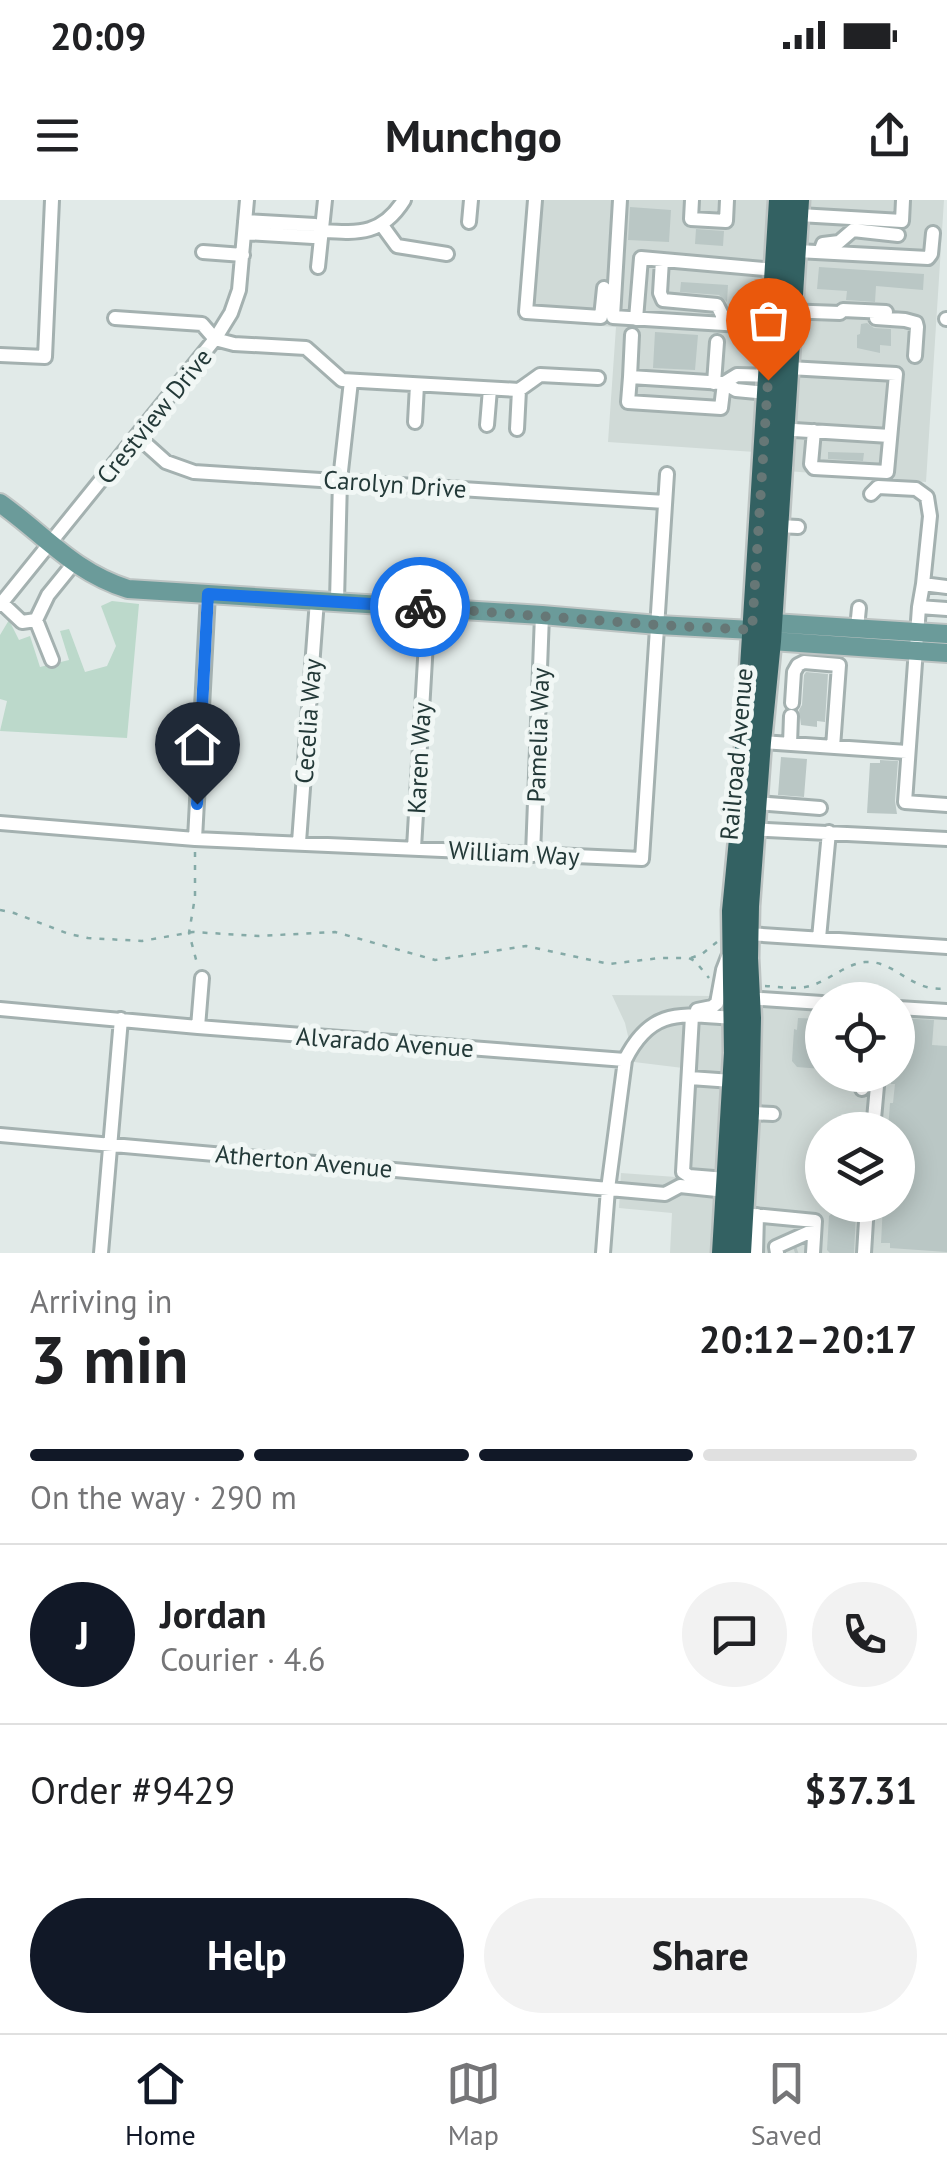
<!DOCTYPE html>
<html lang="en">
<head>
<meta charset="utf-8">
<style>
	:root { --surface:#fff; --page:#f2f2f2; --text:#202124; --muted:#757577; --line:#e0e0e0; --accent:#111827 }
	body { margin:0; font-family:"PT Sans",sans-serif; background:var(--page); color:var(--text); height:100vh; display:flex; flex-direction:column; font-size:38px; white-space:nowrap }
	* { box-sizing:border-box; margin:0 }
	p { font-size:32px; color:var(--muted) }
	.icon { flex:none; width:55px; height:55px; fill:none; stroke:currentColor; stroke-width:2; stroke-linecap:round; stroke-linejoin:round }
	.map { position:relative; height:1053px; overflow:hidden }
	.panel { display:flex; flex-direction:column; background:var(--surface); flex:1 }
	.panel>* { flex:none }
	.buttons { position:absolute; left:805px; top:782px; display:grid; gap:20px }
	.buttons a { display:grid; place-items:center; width:110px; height:110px; border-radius:50%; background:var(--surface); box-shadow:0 5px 25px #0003; font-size:50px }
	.pin { position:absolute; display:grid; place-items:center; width:85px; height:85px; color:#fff; margin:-102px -42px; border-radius:50% 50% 50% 0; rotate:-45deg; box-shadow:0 0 10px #0007 }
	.pin .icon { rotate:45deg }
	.courier { position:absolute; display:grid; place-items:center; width:100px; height:100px; margin:-50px; border:8px solid #1a73e8; border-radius:50%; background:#fff; color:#222; box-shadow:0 2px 12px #0007 }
	.headline em { font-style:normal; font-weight:800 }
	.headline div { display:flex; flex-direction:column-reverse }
	.headline { display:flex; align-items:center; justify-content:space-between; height:170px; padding:0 30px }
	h1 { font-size:65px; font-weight:800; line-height:75px }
	.bar { display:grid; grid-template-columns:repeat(4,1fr); gap:15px 10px; align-content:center; height:120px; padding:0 30px }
	.bar i { height:12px; border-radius:8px; background:var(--line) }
	.bar .selected { background:var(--accent) }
	.bar p { grid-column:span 4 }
	.line { display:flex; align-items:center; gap:25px; padding:0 30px; border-top:2px solid var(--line) }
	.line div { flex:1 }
	.round { display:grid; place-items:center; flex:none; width:105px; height:105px; border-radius:52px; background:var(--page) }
	.button { display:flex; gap:20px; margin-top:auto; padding:20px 30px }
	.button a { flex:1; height:115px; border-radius:60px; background:var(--accent); color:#fff; font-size:40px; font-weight:800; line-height:115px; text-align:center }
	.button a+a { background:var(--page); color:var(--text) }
	.status { display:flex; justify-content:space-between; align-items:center; height:70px; padding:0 50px; background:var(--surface); direction:ltr }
	.status svg { height:28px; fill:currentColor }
	header { display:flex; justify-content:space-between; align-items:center; height:130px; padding:0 30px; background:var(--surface); font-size:45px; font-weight:800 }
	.tabs { display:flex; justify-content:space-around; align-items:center; height:140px; border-top:2px solid var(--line); background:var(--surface); font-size:28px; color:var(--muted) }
	.tabs a { display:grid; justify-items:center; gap:5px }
	.tabs .selected { color:var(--accent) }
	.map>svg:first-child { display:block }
	.built { fill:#d0dad7; fill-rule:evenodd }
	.green { fill:#bcd9cb }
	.building { fill:#bac7c5 }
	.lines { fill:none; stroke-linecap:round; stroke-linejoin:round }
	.minor-tunnel { stroke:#bbc7c5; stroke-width:12; stroke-dasharray:12 6; stroke-linecap:butt }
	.minor-casing { stroke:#a4b1b0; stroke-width:18 }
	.major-casing { stroke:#bdc4c3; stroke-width:22 }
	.highway-casing { stroke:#bdc4c3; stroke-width:25 }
	.path { stroke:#85aaa7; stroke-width:2.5; stroke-dasharray:5 8; stroke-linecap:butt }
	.minor { stroke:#fff; stroke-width:12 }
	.major { stroke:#6b9b9a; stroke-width:18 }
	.highway { stroke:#336162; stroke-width:20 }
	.done { stroke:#667776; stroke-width:10; stroke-dasharray:0 18 }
	.route { stroke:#1a73e8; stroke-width:12 }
	.labels { text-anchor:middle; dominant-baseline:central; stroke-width:10; stroke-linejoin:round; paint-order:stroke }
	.street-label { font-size:25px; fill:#233938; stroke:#f1f7f5 }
</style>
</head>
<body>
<div class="status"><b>20:09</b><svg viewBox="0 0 49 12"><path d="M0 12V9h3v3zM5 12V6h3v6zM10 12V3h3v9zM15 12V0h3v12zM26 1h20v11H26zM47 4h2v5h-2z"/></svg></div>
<header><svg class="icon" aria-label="menu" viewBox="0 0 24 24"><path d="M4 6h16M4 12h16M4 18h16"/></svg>Munchgo<svg class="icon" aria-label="share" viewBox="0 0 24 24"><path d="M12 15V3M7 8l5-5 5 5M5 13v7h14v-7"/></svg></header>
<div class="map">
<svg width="947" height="1053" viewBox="0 0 947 1053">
	<rect width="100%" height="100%" fill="#e1eae8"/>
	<path class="built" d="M527 0H944L926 282 787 271 755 252 608 242 616 127 519 120Z
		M765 793 866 800H822V875H898V802L947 806V1053H670L672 1013 619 1008 621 973 676 977 683 868 634 862 625 823 612 795 714 796ZM822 930H898V1005H822Z"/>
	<path class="green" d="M112 401 139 404 127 538 0 531 7 501 0 499V435L9 420 19 440 30 436 40 467 69 460 60 431 69 429 85 472 107 466 116 446 101 406Z"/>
	<path class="building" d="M630 7 671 10 669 42 628 40Z
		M696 29 724 31 723 46 695 44Z
		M819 67 924 74 923 90 876 86 875 102 846 100 847 91 817 89Z
		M681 82 728 85 727 102 719 95 680 92Z
		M867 123 874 128 891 129V146L880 145V153L857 148V135L860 134 861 124Z
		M655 132 698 135 695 170 653 168Z
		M828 252 864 253 863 261 828 259Z
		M806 472 828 474 825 522 817 521V527L801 525 799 510 802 505 804 475Z
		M781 557 807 559 804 597 778 595Z
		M880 560 898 561 895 601 897 614 867 613 870 563H880Z
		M798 818 822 819V869L797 867 792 861 794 829 797 830Z
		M898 818 934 820 932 845 947 846V1052L890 1048V1043H881L883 1005H898V930H888L890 903H893L895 884H891V875H898Z
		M833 1012 856 1013 854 1053H830L827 1050 829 1016Z"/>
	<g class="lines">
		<path class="minor-tunnel" d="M795 1053 798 1052"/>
		<defs>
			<path id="minor" d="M535 0 526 112 601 117 604 88
				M620 0 613 117 771 127
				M692 0 691 19 726 21 727 0
				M799 15 902 21 903 0
				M469 22 471 0
				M381 24 397 46 447 54
				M321 31C359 33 382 35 404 0
				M245 33 313 37 321 31 315 25 245 21
				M797 51 928 58 931 54 933 33
				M203 52 243 55
				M820 52 823 44 839 42 853 30 898 35
				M662 60 660 93 663 100 717 105 722 115V124
				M318 67 325 0
				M785 111 840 113 843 110 886 112
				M115 118 202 124 215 139 234 144 306 148 342 180 519 190 540 175 598 178
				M876 118 905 120 916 123 917 127 915 156
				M636 119 641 58 775 70
				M946 119H947
				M0 155 45 157 52 0
				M789 168 896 174 887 272 814 268 811 264 814 231
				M630 177 632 135
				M714 183 717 142
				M724 183 721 208 628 202 630 177 724 183 736 190 767 193
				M724 183 737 175 768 176
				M415 222 417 185
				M487 225 490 189
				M517 229 519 190
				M778 229 890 236
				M137 236 166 262 194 272 665 302
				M871 294 878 287 916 289 927 297 930 316 923 384
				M779 326 798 327
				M947 387 923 384 919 407 905 602 947 605
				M337 401 340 280 351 181
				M2 403 22 422 36 420 48 395 74 363
				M0 405 215 139 231 113 239 90 247 0
				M919 407 947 409
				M36 420 52 460
				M857 428 859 408
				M792 503 794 472 798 465 804 462 839 465 833 547
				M761 542 907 552
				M790 544 791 516
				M757 603 820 608
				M0 623 195 639 642 659 667 274
				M747 629 947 639
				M195 639 208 394
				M299 642 317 400
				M414 648 428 408
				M533 655 542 415
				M748 734 947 747
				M819 738 829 632
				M746 798 822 803
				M898 808 947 811
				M0 809 198 827 625 860C653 804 685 816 739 818
				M697 810 712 807 717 803 723 770 728 757
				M692 816 683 972 689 976 726 979
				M198 827 202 778
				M690 878 732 881
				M862 889 863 875
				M749 913 773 914
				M873 930 878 875
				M0 935 665 994 680 986 726 991
				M743 1014 815 1021 813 1053
				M101 1053 121 819
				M603 1053 608 989 625 860
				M756 1053 757 1015
				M777 1053 776 1047 814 1030
				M864 1053 867 1005"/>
			<path id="major" d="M0 303C45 335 72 371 128 389L542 415 658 425 752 430 773 423 947 434
				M761 435 771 441 947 453"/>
			<path id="highway" d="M722 1053 734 853 732 711 740 629 779 0
				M741 1053 749 913 751 818 748 758 749 706 761 542 771 441 799 0"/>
		</defs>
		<use href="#minor" class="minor-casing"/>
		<use href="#major" class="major-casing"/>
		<use href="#highway" class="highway-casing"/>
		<path class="path" d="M195 652V697L189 733 198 767
			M0 710 14 713 69 734 88 738 142 741 193 732 259 736 335 732 435 760 526 746 609 764 660 758H689L695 761 709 778
			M691 758 702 754 717 742
			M765 786C781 787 799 790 813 785 831 779 846 764 865 762 896 760 912 794 947 788"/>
		<use href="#minor" class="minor"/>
		<use href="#major" class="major"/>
		<use href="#highway" class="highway"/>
	</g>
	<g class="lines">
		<path class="done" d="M420 407 658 425 752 430 768 180"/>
		<path class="route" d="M197 604 208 394 420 407"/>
	</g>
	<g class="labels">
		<g class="street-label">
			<text transform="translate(154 216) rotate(-51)">Crestview Drive</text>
			<text transform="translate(395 284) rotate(4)">Carolyn Drive</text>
			<text transform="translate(308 521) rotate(-86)">Cecelia Way</text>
			<text transform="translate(538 535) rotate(-88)">Pamelia Way</text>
			<text transform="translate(736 554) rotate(-85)">Railroad Avenue</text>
			<text transform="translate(419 558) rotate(-87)">Karen Way</text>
			<text transform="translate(514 653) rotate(3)">William Way</text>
			<text transform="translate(385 842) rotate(4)">Alvarado Avenue</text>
			<text transform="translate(304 961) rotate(5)">Atherton Avenue</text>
		</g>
	</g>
</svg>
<div class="buttons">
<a><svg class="icon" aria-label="locate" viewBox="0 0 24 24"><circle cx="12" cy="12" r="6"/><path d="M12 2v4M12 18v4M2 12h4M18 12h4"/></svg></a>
<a><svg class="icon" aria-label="layers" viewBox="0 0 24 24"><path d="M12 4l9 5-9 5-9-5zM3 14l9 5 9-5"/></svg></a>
</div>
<div class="pin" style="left:768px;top:180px;background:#ea580c"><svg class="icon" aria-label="bag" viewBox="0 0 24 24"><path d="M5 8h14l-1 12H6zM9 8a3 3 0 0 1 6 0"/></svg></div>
<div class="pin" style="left:197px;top:604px;background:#1f2937"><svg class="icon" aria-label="home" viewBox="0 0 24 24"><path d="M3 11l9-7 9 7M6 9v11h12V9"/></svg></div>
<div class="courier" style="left:420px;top:407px"><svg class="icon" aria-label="bike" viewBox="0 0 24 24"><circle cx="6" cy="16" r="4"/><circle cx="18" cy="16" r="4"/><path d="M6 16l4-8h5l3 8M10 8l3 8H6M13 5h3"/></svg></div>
</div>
<section class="panel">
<div class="headline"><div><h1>3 min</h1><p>Arriving in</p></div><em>20:12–20:17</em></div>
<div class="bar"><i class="selected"></i><i class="selected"></i><i class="selected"></i><i></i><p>On the way · 290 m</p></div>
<div class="line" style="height:180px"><b class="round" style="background:var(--accent);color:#fff">J</b><div><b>Jordan</b><p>Courier · 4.6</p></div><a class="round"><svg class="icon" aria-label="chat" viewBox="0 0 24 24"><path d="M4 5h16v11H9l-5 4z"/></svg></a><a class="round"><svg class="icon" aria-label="phone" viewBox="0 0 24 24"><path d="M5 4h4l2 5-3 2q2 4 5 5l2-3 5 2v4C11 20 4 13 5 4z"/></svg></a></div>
<div class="line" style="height:130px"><div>Order #9429</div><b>$37.31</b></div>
<div class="button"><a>Help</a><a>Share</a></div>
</section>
<nav class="tabs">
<a class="selected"><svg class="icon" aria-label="home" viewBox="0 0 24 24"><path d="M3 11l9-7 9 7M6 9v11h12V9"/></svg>Home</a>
<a><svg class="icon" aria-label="map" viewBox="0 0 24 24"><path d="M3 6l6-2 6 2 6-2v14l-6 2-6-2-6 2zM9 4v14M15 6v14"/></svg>Map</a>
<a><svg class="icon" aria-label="saved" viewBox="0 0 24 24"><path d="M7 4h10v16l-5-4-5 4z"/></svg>Saved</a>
</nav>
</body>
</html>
